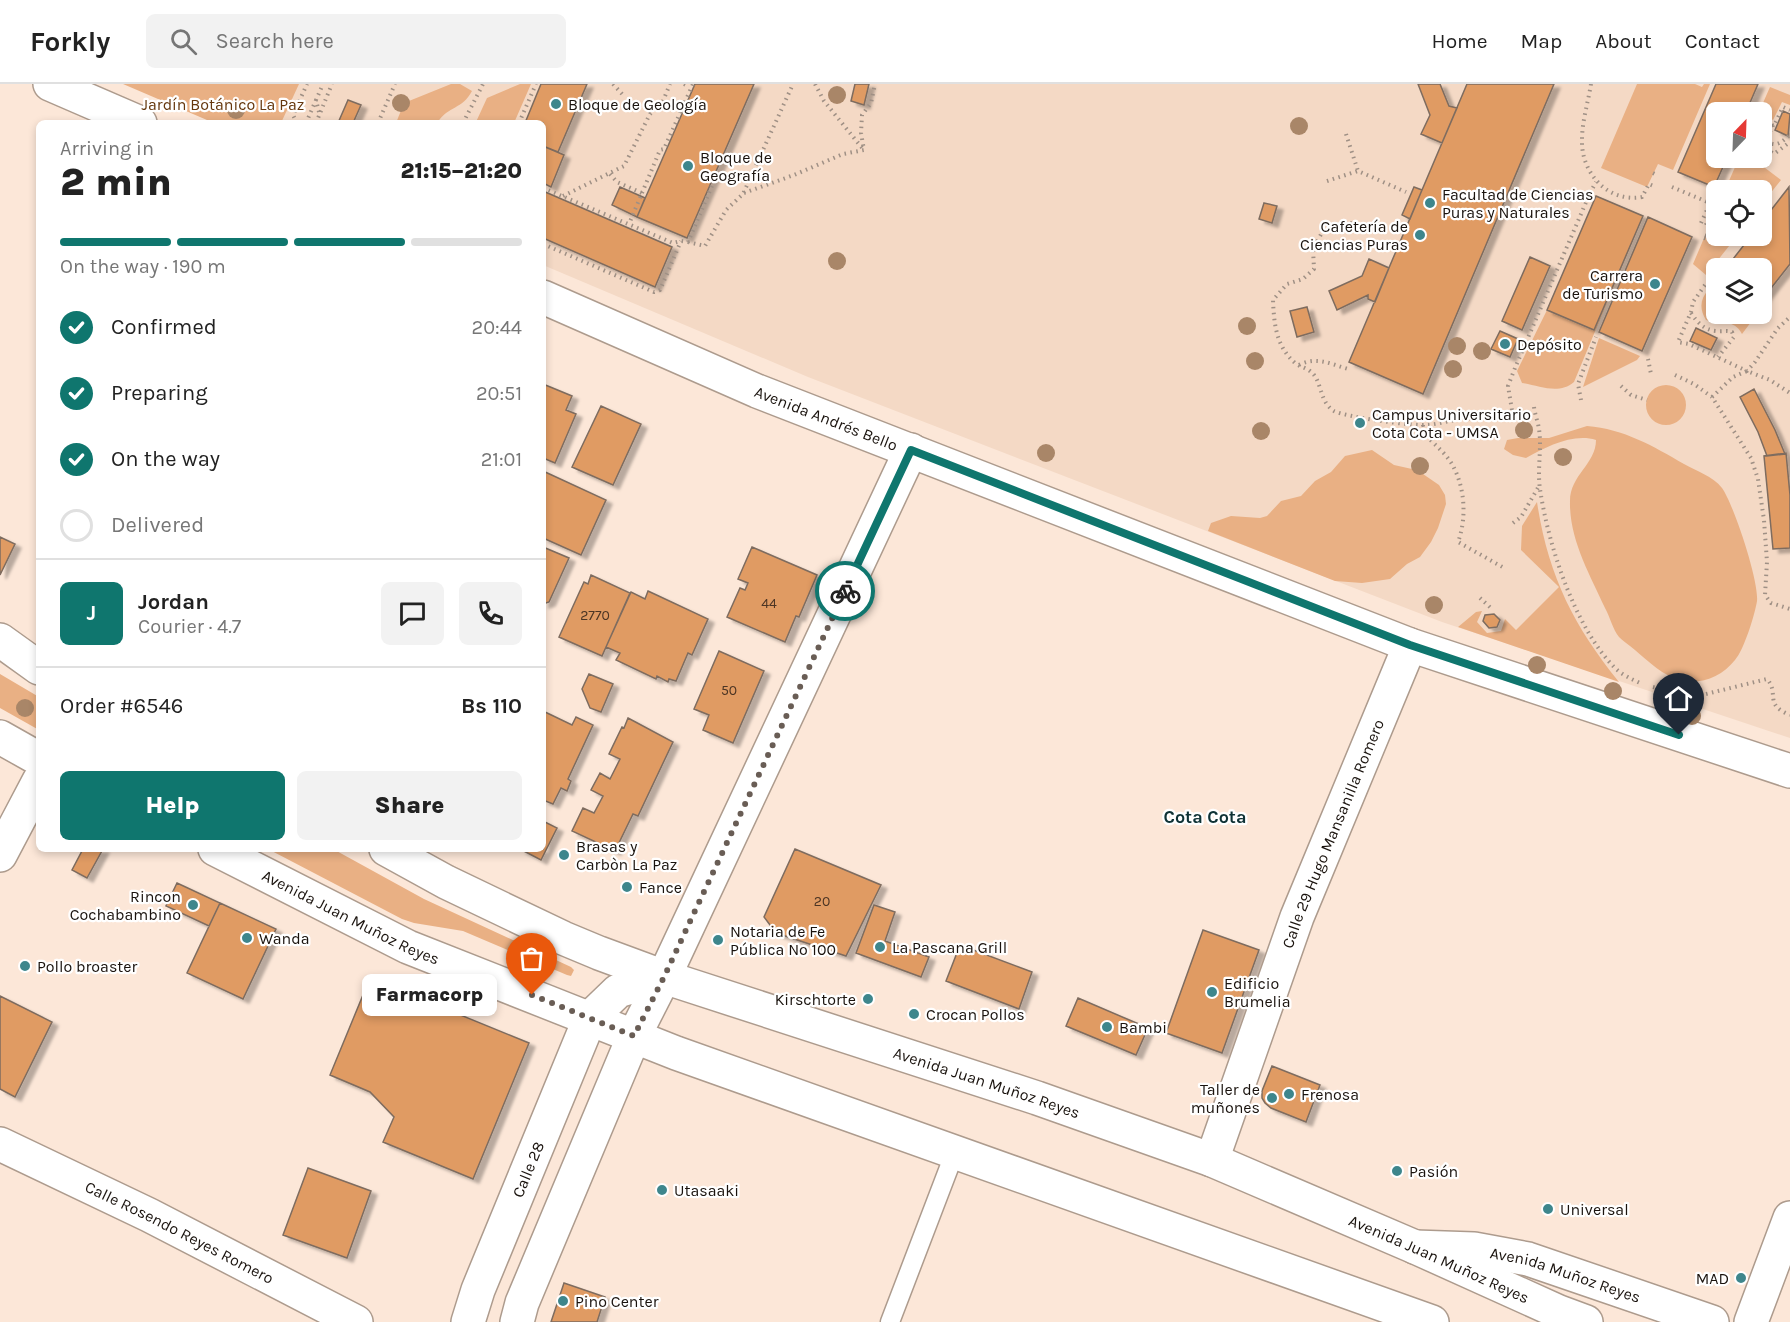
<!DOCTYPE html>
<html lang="en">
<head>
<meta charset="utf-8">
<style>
	:root { --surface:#fff; --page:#f2f2f2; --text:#222; --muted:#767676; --line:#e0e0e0; --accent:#0f766e }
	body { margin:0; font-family:Karla,sans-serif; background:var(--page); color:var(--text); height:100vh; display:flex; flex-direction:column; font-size:22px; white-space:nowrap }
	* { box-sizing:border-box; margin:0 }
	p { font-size:20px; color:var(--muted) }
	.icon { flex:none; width:33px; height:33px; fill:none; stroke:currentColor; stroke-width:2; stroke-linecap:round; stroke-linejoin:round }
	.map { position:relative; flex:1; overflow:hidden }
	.drawer { position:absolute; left:36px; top:36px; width:510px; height:732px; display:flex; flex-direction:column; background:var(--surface); border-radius:9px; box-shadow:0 3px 9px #0003 }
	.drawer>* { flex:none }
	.needle { width:39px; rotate:23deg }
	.buttons { position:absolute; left:1706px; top:18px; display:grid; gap:12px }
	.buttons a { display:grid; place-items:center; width:66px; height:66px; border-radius:9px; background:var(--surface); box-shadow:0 3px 9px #0003; font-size:30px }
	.pin { position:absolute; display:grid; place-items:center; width:51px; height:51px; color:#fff; margin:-62px -26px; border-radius:50% 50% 50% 0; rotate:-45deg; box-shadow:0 0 6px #0007 }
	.pin .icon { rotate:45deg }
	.courier { position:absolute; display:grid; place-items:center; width:60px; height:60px; margin:-30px; border:4px solid #0f766e; border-radius:50%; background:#fff; color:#222; box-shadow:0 2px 8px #0007 }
	.bubble { position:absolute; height:42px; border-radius:9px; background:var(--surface); box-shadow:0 3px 9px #0003; font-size:20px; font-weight:800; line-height:42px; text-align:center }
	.head em { font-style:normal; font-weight:800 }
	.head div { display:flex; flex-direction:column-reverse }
	.head { display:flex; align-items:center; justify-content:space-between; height:102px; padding:0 24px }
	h1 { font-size:39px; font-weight:800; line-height:45px }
	.bar { display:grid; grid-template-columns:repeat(4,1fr); gap:9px 6px; align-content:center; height:72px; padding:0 24px }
	.bar i { height:8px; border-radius:4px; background:var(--line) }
	.bar .selected { background:var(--accent) }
	.bar p { grid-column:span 4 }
	.line { display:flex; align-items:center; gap:15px; padding:0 24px; border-top:2px solid var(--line) }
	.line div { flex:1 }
	.round { display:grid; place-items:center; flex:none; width:63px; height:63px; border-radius:9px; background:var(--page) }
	ol { padding:0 24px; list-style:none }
	li { display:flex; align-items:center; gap:18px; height:66px }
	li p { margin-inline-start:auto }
	li .icon { padding:6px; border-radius:50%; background:var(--accent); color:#fff; stroke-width:4 }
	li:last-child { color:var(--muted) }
	li i { width:33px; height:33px; border:3px solid var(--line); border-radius:50% }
	.button { display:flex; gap:12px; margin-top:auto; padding:12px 24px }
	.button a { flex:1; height:69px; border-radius:9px; background:var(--accent); color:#fff; font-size:24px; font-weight:800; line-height:69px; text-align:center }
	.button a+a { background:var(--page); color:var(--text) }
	header { display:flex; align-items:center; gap:36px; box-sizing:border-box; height:84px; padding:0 30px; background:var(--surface); border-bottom:2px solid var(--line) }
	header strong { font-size:28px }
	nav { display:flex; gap:33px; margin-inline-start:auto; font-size:21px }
	.search { width:420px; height:54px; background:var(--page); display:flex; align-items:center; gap:15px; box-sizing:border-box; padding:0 21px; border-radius:9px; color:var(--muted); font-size:22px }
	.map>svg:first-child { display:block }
	.built { fill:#f4d9c5; fill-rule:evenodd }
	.green { fill:#e9b084 }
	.building { fill:#e09b64; stroke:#7e6c5f; stroke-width:1.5; filter:url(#shadow) }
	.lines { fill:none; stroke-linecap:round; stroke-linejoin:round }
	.service-casing { stroke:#ad9b8d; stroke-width:21 }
	.minor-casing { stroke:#ad9b8d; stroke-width:36 }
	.secondary-casing { stroke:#ad9b8d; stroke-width:36 }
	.primary-casing { stroke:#ad9b8d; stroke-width:36 }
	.path { stroke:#9f9085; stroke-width:4; stroke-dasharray:1.5 4.5; stroke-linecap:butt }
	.service { stroke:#fff; stroke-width:18 }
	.minor { stroke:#fff; stroke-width:33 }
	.secondary { stroke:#fff; stroke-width:33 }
	.primary { stroke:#fff; stroke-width:33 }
	.tree { fill:#a98668 }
	.done { stroke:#695d55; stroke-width:6; stroke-dasharray:0 10.8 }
	.route { stroke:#0f766e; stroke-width:8 }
	.poi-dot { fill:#3e868c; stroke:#fff; stroke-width:2 }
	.labels { text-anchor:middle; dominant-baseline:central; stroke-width:4.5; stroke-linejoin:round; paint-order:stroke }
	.number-label { font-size:14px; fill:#4c3524 }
	.park-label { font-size:16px; fill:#65370d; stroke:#fff }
	.poi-label { font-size:16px; fill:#1a130e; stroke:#fff; text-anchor:start }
	.street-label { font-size:16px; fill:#1a130e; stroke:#fff }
	.neighbourhood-label { font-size:18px; font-weight:bold; fill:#0f3235; stroke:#fff }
</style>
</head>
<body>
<header>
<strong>Forkly</strong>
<div class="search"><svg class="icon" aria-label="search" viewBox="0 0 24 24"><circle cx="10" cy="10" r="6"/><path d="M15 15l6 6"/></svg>Search here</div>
<nav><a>Home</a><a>Map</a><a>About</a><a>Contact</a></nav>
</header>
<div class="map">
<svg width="1790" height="1238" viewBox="0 0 1790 1238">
	<defs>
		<filter id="shadow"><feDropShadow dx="6" dy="4" stdDeviation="1.5" flood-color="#0004"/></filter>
	</defs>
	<rect width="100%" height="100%" fill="#fce7d8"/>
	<path class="built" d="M125 0H1790V654L1442 538 808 293 543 181V39H215ZM1716 28H1761V74H1716ZM1716 106H1761V152H1716ZM1716 184H1761V230H1716Z"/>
	<path class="green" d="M123 0H299L281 39H214Z
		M451 0H460L472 7C462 26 449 21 437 39H396L404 19Z
		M520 0H531L514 39 476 38 487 14Z
		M1637 0H1695L1702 3 1704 0H1710L1673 86 1658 80 1647 103 1601 84Z
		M1770 3 1790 11V21L1782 18 1773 36 1759 28Z
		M1739 74H1752L1781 96 1761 121V106H1725Z
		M1596 112 1643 132 1574 298C1559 311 1540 302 1522 299L1517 287 1547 226Z
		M1713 133 1716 134V152H1737L1706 191 1693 180Z
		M1709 205 1716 210V230H1740L1751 238 1742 250C1734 234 1720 241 1706 236 1699 224 1700 215 1709 205Z
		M1599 254 1640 272 1637 276 1583 303Z
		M1646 321a20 20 0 1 1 40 0a20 20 0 1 1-40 0Z
		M1587 342C1624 345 1653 362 1684 380 1696 387 1713 392 1722 404 1734 421 1759 497 1757 517 1755 530 1744 566 1735 576 1720 595 1695 603 1674 594 1658 588 1643 572 1630 562 1626 559 1622 556 1619 553 1613 546 1610 533 1605 524 1590 491 1569 455 1570 417 1570 391 1596 380 1596 356 1573 349 1546 363 1526 374L1513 371 1504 365 1507 356 1518 354H1549Z
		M1372 366 1394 381 1412 385 1423 390 1439 401 1445 411 1446 420 1438 444 1431 458 1420 473 1407 480 1390 495 1362 499 1335 497 1208 447 1211 439 1231 432 1260 434 1267 432 1281 417 1301 412 1315 397 1331 388 1345 372Z
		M1537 418C1548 491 1573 541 1619 598L1458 543 1476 528 1482 527 1477 538 1487 549 1501 547 1505 535 1516 546 1559 503 1521 466 1522 442Z
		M0 590 39 613V646L0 624Z
		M268 765H333L424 815 571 883 574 886 571 892 567 891 463 847 414 839 402 835Z"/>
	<path class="building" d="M541 0H587L558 68 543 62V39H525Z
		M695 0H754L687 154 637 133Z
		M855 0H869L864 21 851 17Z
		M1418 0H1440L1449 22 1457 24 1442 59 1421 50 1430 31Z
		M1467 0H1554L1423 310 1349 278Z
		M1716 0H1758L1746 28H1716V74H1727L1714 103 1678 88Z
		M348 16 361 21 353 39H338Z
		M1783 27 1790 30 1788 52 1775 46Z
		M543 62 564 71 551 103 543 99Z
		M620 103 645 114 637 133 612 121Z
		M1414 103 1422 106 1410 135 1402 131Z
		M1789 103 1790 180 1761 217V184H1726L1751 152H1761V139Z
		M543 107 672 163 655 203 543 154Z
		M1596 112 1643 132 1594 246 1547 226Z
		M1264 119 1277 122 1272 139 1259 135Z
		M1648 133 1692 153 1642 267 1599 248Z
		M1530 173 1550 182 1522 246 1502 237Z
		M1369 175 1389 184 1375 218 1368 215V211L1337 226 1329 207 1362 192Z
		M1307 223 1314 248 1297 253 1290 227Z
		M1696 244 1717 254 1711 266 1690 257Z
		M1500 247 1518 255 1510 273 1491 265Z
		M543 300 572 312 566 326 576 330 555 379 543 374Z
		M1754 305 1775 346 1785 370 1767 372 1758 348 1740 313Z
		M601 322 641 340 613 401 572 383Z
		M1786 369 1790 411V464L1773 465 1764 372Z
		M543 387 606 416 581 471 543 454Z
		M0 453 15 460 0 491Z
		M543 463 569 474 549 518 543 520Z
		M752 463 817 491 799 533 796 532 785 558 727 533 740 504 745 506 748 499 738 495Z
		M591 491 630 509 602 572 559 553 584 498 588 500Z
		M648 507 708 535 692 571 688 569 676 597 669 595 668 598 657 592 656 595 616 576 620 569 606 563 631 508 645 515Z
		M1494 530 1500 536 1497 543 1489 544 1483 537 1485 531Z
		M719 567 764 587 733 659 703 646 709 631 694 625Z
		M589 590 613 600 601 628 590 624 582 605Z
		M543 627 572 641 576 633 593 641 568 695 571 697 567 707 561 704 553 720 543 716Z
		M628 634 673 658 638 732 633 730 615 767 572 747 583 724 594 729 603 712 591 706 600 689 610 695 620 675 609 670 622 643 624 644Z
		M543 737 557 744 541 776 520 765H543Z
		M83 765H103L87 794 72 786Z
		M795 765 881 801 846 872 776 849 764 833Z
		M177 799 220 819 209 842 166 822Z
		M220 819 276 845 243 915 187 889Z
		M874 821 895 828 885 857 929 873 921 893 856 869Z
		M1203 846 1259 866 1222 969 1166 949Z
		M960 861 1032 888 1019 925 946 897Z
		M370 894 529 959 473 1095 383 1058 394 1033 370 1008 330 991Z
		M0 912 52 938 15 1013 0 1005Z
		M1078 914 1148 944 1136 971 1066 942Z
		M1272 982 1320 1001 1306 1038 1271 1024 1265 1019 1262 1014V1007Z
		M308 1084 371 1107 347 1174 283 1151Z
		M564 1199 605 1213 597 1238H551Z"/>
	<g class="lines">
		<defs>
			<path id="service" d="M890 1238 955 1068"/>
			<g id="minor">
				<path d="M50 0 140 39"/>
				<path id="s1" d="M543 213 757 307 1410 561 1790 687"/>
				<path d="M0 771 39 697"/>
				<path d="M664 893 911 366"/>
				<path id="s2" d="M0 1060 149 1131 356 1238"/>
				<path id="s3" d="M1212 1076 1297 833 1410 561"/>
				<path id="s4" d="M1415 1163 1474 1165 1528 1175 1712 1238"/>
				<path d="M1751 1238 1790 1134"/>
			</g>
			<g id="secondary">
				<path id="s5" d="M468 1238 478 1206 590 934"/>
				<path d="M517 1238 522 1219 634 952"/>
			</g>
			<g id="primary">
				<path d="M0 556 39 584"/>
				<path d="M0 653 39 675"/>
				<path id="s6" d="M215 765 408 863 676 969 1432 1238"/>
				<path id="s7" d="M386 765 446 798 563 854 599 869 664 893 1037 1014 1212 1076 1415 1163 1559 1228 1586 1238"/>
				<path d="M590 934 618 907 664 893"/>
				<path d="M634 952 664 893"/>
			</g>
		</defs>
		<use href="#service" class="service-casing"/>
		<use href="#minor" class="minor-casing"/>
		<use href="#secondary" class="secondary-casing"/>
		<use href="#primary" class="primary-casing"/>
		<path class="path" d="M613 0 623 11
			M684 0 686 1
			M815 0 824 17 863 65
			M1591 0C1588 19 1582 37 1582 56 1581 89 1608 119 1642 113L1649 100 1656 103
			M319 28 316 16 323 0
			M1761 36 1774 42 1783 23 1790 26
			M297 39 293 31 307 0
			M306 39 316 16
			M316 39 332 0
			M378 39 395 0
			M463 39 483 0
			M519 39 536 0
			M1773 41 1766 57C1777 64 1781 58 1790 51
			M1346 50 1358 87
			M1761 62 1774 70 1790 58
			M1653 89 1657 91
			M610 90 617 98 642 109 629 140
			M1327 97 1358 87 1406 108
			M1672 103 1710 119
			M543 104 673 159 681 157 688 158 717 90
			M642 109 660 66 664 65 693 0
			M744 109 794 91 843 70 864 66 861 49 862 31 871 19 875 0
			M563 112 624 82 650 30 663 17 670 0
			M1352 139 1325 143 1313 165 1314 185 1303 195 1287 200 1273 216C1274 240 1276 262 1295 279 1300 283 1307 284 1311 288 1322 296 1319 318 1334 327 1346 333 1411 342 1426 341 1443 340 1458 333 1476 335
			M1701 139 1707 126
			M1706 141 1711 127
			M1705 151 1717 156
			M1704 154 1716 158
			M688 158 705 162 726 126 743 110 793 0
			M543 160 654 208 660 206 681 157
			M1705 201 1693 218 1691 228 1678 258 1689 260 1747 287 1755 278 1778 244 1790 233
			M1691 229C1697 238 1704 246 1716 247 1723 248 1726 246 1732 248L1734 253 1718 273
			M1648 275 1651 290
			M1299 281C1316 272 1331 280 1348 285
			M1675 291 1694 300 1712 313 1751 374 1758 395 1764 436 1767 478 1765 511 1771 519 1790 525
			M1621 302 1631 311 1647 316
			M1712 313 1733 293 1747 287 1770 296 1790 309
			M1581 316 1578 300 1596 253
			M1534 323C1535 331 1538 338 1539 345 1542 365 1537 385 1540 405 1548 460 1575 545 1616 585 1623 591 1631 595 1640 599
			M1512 326 1508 302 1515 284 1590 109 1596 98
			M1423 341V348C1432 359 1444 367 1452 380 1465 403 1467 434 1458 458L1506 485
			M1513 439 1521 433 1539 402
			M1480 514 1492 525
			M1653 603 1684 610 1702 611 1767 595C1780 610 1763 620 1790 631"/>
		<use href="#service" class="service"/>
		<use href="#minor" class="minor"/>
		<use href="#secondary" class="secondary"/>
		<use href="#primary" class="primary"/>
	</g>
	<g class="tree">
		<circle cx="837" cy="11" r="9"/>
		<circle cx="401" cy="19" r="9"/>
		<circle cx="236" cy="26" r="9"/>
		<circle cx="1299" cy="42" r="9"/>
		<circle cx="837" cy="177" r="9"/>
		<circle cx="1247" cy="242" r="9"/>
		<circle cx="1457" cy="262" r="9"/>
		<circle cx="1482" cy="267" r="9"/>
		<circle cx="1255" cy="277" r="9"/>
		<circle cx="1453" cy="285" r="9"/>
		<circle cx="1524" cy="346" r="9"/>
		<circle cx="1261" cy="347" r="9"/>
		<circle cx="1046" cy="369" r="9"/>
		<circle cx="1563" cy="373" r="9"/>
		<circle cx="1420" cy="382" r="9"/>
		<circle cx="1434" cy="521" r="9"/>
		<circle cx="1537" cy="581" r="9"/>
		<circle cx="1613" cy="607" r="9"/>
		<circle cx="25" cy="624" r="9"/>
		<circle cx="1692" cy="632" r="9"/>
	</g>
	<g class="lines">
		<path class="done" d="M532 911 634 952 664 893 845 507"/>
		<path class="route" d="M845 507 911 366 1410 561 1679 651"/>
	</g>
	<g class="poi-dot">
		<circle cx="556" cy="20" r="6"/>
		<circle cx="688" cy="82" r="6"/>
		<circle cx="1430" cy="119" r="6"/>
		<circle cx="1420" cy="151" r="6"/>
		<circle cx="1655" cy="200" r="6"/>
		<circle cx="1505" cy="260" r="6"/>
		<circle cx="1360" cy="339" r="6"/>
		<circle cx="564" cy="771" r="6"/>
		<circle cx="627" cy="803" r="6"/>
		<circle cx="193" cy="821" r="6"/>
		<circle cx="247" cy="854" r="6"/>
		<circle cx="718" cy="856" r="6"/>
		<circle cx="880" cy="863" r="6"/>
		<circle cx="25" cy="882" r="6"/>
		<circle cx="1212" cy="908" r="6"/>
		<circle cx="868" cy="915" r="6"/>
		<circle cx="914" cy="930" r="6"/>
		<circle cx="1107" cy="943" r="6"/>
		<circle cx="1289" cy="1010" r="6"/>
		<circle cx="1272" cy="1014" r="6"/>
		<circle cx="1397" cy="1087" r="6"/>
		<circle cx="662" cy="1106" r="6"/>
		<circle cx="1548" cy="1125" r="6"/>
		<circle cx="1741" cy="1194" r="6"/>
		<circle cx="563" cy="1217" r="6"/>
	</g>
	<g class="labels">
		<g class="number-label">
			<text x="769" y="519">44</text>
			<text x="595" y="531">2770</text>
			<text x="729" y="606">50</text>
			<text x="822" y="817">20</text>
		</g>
		<g class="park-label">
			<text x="223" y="20">Jardín Botánico La Paz</text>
		</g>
		<g class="poi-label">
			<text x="568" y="20">Bloque de Geología</text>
			<text x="700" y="73">Bloque de<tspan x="700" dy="18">Geografía</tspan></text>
			<text x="1442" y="110">Facultad de Ciencias<tspan x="1442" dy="18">Puras y Naturales</tspan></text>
			<text x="1408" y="142" text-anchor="end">Cafetería de<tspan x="1408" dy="18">Ciencias Puras</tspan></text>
			<text x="1643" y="191" text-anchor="end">Carrera<tspan x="1643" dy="18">de Turismo</tspan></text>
			<text x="1517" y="260">Depósito</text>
			<text x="1372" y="330">Campus Universitario<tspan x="1372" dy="18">Cota Cota - UMSA</tspan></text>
			<text x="576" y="762">Brasas y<tspan x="576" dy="18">Carbòn La Paz</tspan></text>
			<text x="639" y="803">Fance</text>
			<text x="181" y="812" text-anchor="end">Rincon<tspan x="181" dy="18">Cochabambino</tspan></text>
			<text x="730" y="847">Notaria de Fe<tspan x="730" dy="18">Pública No 100</tspan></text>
			<text x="259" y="854">Wanda</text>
			<text x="892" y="863">La Pascana Grill</text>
			<text x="37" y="882">Pollo broaster</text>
			<text x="1224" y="899">Edificio<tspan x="1224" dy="18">Brumelia</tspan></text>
			<text x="856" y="915" text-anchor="end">Kirschtorte</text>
			<text x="926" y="930">Crocan Pollos</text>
			<text x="1119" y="943">Bambi</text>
			<text x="1260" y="1005" text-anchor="end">Taller de<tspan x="1260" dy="18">muñones</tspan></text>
			<text x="1301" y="1010">Frenosa</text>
			<text x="1409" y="1087">Pasión</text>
			<text x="674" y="1106">Utasaaki</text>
			<text x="1560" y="1125">Universal</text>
			<text x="1729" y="1194" text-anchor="end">MAD</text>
			<text x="575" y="1217">Pino Center</text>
		</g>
		<g class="street-label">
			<text stroke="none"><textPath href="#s1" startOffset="308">Avenida Andrés Bello</textPath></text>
			<text stroke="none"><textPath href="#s3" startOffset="348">Calle 29 Hugo Mansanilla Romero</textPath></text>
			<text stroke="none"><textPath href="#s6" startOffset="152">Avenida Juan Muñoz Reyes</textPath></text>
			<text stroke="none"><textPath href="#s7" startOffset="646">Avenida Juan Muñoz Reyes</textPath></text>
			<text stroke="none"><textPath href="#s5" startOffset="164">Calle 28</textPath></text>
			<text stroke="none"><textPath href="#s2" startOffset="200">Calle Rosendo Reyes Romero</textPath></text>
			<text stroke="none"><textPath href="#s7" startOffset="1132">Avenida Juan Muñoz Reyes</textPath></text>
			<text stroke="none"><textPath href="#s4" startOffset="154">Avenida Muñoz Reyes</textPath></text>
		</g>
		<g class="neighbourhood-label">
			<text x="1205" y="733">Cota Cota</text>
		</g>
	</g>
</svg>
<div class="buttons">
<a><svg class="needle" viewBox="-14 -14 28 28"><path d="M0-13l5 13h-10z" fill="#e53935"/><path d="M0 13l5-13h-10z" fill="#767676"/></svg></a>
<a><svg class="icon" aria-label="locate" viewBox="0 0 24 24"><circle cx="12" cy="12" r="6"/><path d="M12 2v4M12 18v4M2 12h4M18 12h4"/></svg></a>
<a><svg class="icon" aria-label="layers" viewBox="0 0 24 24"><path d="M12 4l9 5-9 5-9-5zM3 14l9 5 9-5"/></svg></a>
</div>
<div class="pin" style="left:532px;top:911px;background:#ea580c"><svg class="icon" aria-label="bag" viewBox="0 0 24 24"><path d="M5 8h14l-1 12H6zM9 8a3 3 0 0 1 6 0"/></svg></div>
<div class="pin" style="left:1679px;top:651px;background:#1f2937"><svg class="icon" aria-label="home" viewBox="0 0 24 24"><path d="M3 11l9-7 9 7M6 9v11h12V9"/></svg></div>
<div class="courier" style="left:845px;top:507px"><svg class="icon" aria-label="bike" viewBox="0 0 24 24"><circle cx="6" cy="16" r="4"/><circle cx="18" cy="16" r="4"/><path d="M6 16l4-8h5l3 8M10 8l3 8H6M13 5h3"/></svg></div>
<div class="bubble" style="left:362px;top:890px;width:135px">Farmacorp</div>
<section class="drawer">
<div class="head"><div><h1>2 min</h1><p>Arriving in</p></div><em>21:15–21:20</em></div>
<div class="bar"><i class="selected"></i><i class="selected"></i><i class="selected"></i><i></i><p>On the way · 190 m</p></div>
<ol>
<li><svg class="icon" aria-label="check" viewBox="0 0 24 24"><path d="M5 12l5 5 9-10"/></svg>Confirmed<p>20:44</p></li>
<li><svg class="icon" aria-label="check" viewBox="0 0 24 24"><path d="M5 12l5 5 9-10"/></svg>Preparing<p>20:51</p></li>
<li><svg class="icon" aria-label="check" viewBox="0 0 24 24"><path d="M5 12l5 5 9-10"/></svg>On the way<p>21:01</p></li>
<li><i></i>Delivered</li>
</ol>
<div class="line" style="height:108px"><b class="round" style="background:var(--accent);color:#fff">J</b><div><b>Jordan</b><p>Courier · 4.7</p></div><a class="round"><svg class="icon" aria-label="chat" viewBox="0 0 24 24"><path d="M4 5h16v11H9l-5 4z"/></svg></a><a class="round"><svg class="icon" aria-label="phone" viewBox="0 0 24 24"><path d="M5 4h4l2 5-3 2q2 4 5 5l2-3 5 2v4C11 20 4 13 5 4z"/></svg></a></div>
<div class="line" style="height:78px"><div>Order #6546</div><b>Bs 110</b></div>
<div class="button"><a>Help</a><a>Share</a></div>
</section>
</div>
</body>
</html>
